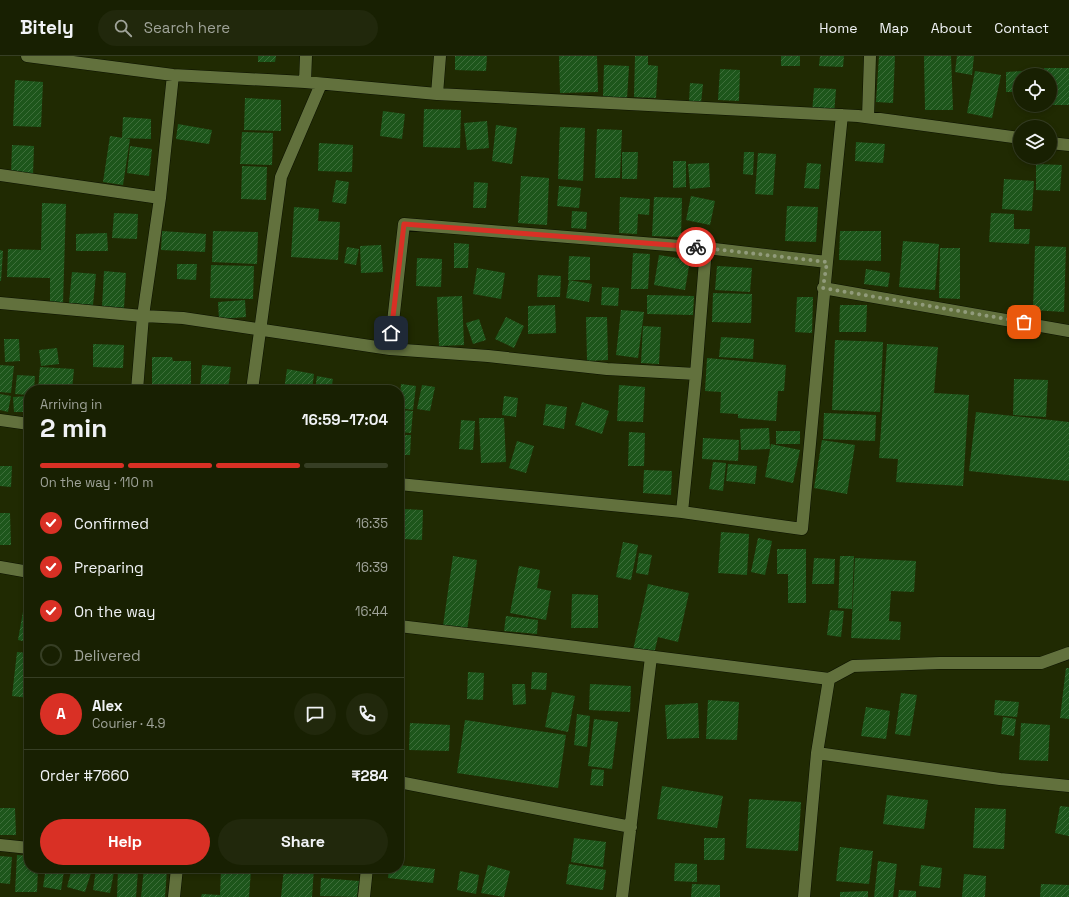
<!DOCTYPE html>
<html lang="en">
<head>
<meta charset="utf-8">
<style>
	:root { --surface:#182002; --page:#21280c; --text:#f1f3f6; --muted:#9fa399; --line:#363e24; --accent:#d93025 }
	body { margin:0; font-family:"Space Grotesk",sans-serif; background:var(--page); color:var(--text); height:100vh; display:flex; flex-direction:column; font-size:15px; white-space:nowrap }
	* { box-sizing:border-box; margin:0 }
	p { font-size:13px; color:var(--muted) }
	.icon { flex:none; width:22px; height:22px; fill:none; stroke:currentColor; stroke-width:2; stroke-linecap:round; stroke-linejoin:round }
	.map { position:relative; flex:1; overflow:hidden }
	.drawer { position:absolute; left:24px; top:329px; width:380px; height:488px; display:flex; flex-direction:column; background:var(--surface); border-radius:16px; box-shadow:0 2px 6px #0003,0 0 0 1px var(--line) }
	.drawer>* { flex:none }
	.buttons { position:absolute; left:1013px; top:12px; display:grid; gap:8px }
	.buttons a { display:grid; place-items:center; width:44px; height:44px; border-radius:50%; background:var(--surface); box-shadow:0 2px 6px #0003,0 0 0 1px var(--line); font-size:20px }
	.pin { position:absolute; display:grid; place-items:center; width:34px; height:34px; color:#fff; margin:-17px; border-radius:8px; box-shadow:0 2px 6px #0006 }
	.courier { position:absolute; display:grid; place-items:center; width:40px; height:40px; margin:-20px; border:3px solid #d93025; border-radius:50%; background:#fff; color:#222; box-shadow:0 1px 5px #0007 }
	.headline em { font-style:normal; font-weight:700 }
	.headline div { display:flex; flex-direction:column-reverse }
	.headline { display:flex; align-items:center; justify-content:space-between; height:68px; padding:0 16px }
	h1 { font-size:26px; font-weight:700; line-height:30px }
	.bar { display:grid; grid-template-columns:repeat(4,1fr); gap:6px 4px; align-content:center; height:48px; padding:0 16px }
	.bar i { height:5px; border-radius:3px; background:var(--line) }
	.bar .current { background:var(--accent) }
	.bar p { grid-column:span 4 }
	.line { display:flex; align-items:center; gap:10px; padding:0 16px; border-top:1px solid var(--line) }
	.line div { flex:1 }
	.round { display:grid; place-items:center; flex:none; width:42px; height:42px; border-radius:21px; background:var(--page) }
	ol { padding:0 16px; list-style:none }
	li { display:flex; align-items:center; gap:12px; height:44px }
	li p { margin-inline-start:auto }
	li .icon { padding:4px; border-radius:50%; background:var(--accent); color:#fff; stroke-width:4 }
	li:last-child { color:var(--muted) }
	li i { width:22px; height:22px; border:2px solid var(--line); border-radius:50% }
	.cta { display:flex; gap:8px; margin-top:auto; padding:8px 16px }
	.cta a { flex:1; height:46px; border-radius:24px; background:var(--accent); color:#fff; font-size:16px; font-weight:700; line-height:46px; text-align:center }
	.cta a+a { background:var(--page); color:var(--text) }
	header { display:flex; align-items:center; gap:24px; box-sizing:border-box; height:56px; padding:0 20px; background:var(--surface); border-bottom:1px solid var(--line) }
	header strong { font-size:19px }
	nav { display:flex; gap:22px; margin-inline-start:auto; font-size:14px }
	.search { width:280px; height:36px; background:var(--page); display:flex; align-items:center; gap:10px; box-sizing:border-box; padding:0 14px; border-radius:22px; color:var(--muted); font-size:15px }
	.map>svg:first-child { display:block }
	.building { fill:url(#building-hatch) }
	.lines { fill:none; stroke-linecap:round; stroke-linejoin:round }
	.minor-casing { stroke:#0b1100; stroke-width:13 }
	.minor { stroke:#62713d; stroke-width:12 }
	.done { stroke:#919b7b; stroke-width:4; stroke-dasharray:0 7.2 }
	.route { stroke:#d93025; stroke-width:5 }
</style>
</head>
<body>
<header>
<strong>Bitely</strong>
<div class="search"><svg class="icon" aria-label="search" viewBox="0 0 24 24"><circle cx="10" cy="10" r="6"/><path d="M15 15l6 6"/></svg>Search here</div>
<nav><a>Home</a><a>Map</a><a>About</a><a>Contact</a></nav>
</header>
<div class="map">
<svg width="1069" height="841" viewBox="0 0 1069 841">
	<defs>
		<pattern id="building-hatch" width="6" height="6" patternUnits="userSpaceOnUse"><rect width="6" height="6" fill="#1d561b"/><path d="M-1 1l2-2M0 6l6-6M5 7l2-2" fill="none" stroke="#3d6e3a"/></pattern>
	</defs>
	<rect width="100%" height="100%" fill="#202a02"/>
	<path class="building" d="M258 0H276L275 6H258Z
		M455 0H487L486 15 455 14Z
		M559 0H597L598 36 560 37Z
		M635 0H648V9L658 10 656 42 634 41Z
		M781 0H800V10H781Z
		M820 0H844L843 11 819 10Z
		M879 0H895L893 47 876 46Z
		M924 0H951L953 54H925Z
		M957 0H974L972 19 955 16Z
		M604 9 629 10 627 43 603 41Z
		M1044 12H1069V49H1050V19H1044Z
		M720 13 740 14 739 45 718 44Z
		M975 15 1001 19 992 62 967 57Z
		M1022 15V19H1020V36H1006V16Z
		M15 24 43 26 41 71 13 70Z
		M690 27 703 28 701 47 689 46Z
		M814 32 836 33 834 59 812 57Z
		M245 42 281 44V75L244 74Z
		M424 53 461 54 460 92 423 91Z
		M383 55 405 58 402 83 380 80Z
		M123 61 151 63V83L122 82Z
		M487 65 489 92 467 94 464 67Z
		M178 68 212 74 209 88 176 83Z
		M496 69 517 72 512 108 492 105Z
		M560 71 585 72 583 125 558 123Z
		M597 73 622 74 620 122H595Z
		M242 76 273 77 272 109 240 108Z
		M110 80 130 83 123 129 103 126Z
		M856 86 885 88 883 107 855 105Z
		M319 87 353 89 352 116 318 115Z
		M12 89 34 90 33 119 11 118Z
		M130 90 152 93 149 120 127 117Z
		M622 96H638L637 123H622Z
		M744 96H754L753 119 743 118Z
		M758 97 776 98 773 139 755 138Z
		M673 105H686V131L673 132Z
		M709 107 710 131 690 133 688 108Z
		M807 107 821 108 819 133 804 132Z
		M1036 108 1062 109 1060 135 1036 134Z
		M242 110 267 111 266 144 241 143Z
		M521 120 549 122 547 169 518 167Z
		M1004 123 1034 125 1032 155 1002 153Z
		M336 124 349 126 346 148 332 146Z
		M474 126 488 127 486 152H473Z
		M559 130 581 132 579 152 557 150Z
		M691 140 715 145 710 169 686 164Z
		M620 141 650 143 649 159 638 158 637 178 619 177Z
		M654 141 682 142 681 181 652 180Z
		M42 147 66 148 63 248 50 247V222L7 221 8 193 41 194Z
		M787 150 818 151 816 186 785 185Z
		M294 151 319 153 318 165 340 166 338 204 291 201Z
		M572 155 587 156 586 173 571 172Z
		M114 157 138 158 137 183 112 182Z
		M991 157 1014 158V173H1030L1029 188 989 186Z
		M162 175 206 178 205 196 161 194Z
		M213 175 258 176 257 208 212 206Z
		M840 175H881V205L839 204Z
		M107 177 108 195H76V178Z
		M903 185 939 188 935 234 899 231Z
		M454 187 469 188 468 212H454Z
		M381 189 383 216 361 217 360 190Z
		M1035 190 1066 191 1064 256 1033 254Z
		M347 191 359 193 356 209 344 207Z
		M940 192H960V243L939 242Z
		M0 194 3 195 1 225H0Z
		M633 197 650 198 648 233H631Z
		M659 199 690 204 685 234 654 229Z
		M569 200 590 201V224H568Z
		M417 202 442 203 441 231 416 230Z
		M177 208H197L196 224 177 223Z
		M211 209 254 210 253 243 210 242Z
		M717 210 752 212 750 236 715 234Z
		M477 212 505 217 501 243 473 238Z
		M866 213 890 217 888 231 864 228Z
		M104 215 126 217 124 252 102 251Z
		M72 216 96 218 93 249 69 247Z
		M538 219 561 220 560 241H537Z
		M569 224 592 228 589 246 566 242Z
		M602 231 619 232 618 250 601 249Z
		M713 237 752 238 751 267 712 266Z
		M647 239 694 240 693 259 647 258Z
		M462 240 464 289 439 290 437 241Z
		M797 241H813L812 277 795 276Z
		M245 244 246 261 219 263 218 246Z
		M555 249 556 277 528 278V250Z
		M840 249H867L866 276H839Z
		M621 254 644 256 638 302 616 299Z
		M506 261 524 270 514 292 495 283Z
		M586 261H607L608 304 587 305Z
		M479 263 486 284 473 288 466 267Z
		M643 270 661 271 659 308 641 307Z
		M721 281 754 283 753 303 719 301Z
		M4 283H19L20 305 5 306Z
		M835 284 883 286 880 356 832 354Z
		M93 288 124 289 123 312 93 311Z
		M887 288 938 291 934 337 969 339 963 430 896 426 898 403 879 402Z
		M57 292 59 308 41 310 39 294Z
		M152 301H172L173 305H191V334H152Z
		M707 302 786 309 784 335H778L776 365 738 362V358L720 357 721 336 705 335Z
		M0 309 14 310 11 337 0 336Z
		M202 309 231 311 228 334 200 332Z
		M40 311 74 313 72 334H38Z
		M287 313 314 318 312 334H284Z
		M17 319 35 320 34 334H29V339L15 338Z
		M317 320 333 323 331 334H315Z
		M1014 323 1048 324 1046 361 1013 359Z
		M401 328 416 330 413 354 399 352Z
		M422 329 435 331 430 355 417 353Z
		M619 329 645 331 643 366 617 365Z
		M0 338 11 340 8 356 0 354Z
		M29 340V356H14L13 341Z
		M504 340 518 342 516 361 502 359Z
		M582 346 609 355 602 378 575 369Z
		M546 348 567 351 564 373 543 369Z
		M399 354 413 355 411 377 399 376Z
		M976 356 1069 366V425L969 415Z
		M824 357 876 359 875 385 823 383Z
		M479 362H504L506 406 481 407Z
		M461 364 475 365 473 394 459 393Z
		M769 372 770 393 741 394 740 373Z
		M776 375H800V388H776Z
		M629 376 645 377 644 410H628Z
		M399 379H411L410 399H399Z
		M703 382 739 384 738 405 702 403Z
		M822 384 855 389 847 438 814 432Z
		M517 385 534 390 526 417 509 412Z
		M771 388 800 394 793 427 765 421Z
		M713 406 726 407 723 435 709 433Z
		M728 408 757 410 755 428 726 425Z
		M0 410H12L11 431 0 430Z
		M644 414 672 415 671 439 643 437Z
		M404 453 423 454 422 484 403 483Z
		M0 457H10L11 489H0Z
		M721 476 749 478 747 519 718 517Z
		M758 482 772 485 765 519 751 516Z
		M623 486 638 489 631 524 616 521Z
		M777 493H806V547H788V518H777Z
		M639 497 652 499 648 519 636 517Z
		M453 500 477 504 467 574 443 570Z
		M840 500H854L852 553 838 552Z
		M814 502 835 503 834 528H812Z
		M855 502 916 505 914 536 891 535 889 565 901 566 900 584 851 582Z
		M519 510 540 514 537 532 551 535 546 564 510 557Z
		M648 528 689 537 678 586 658 581 654 598 633 594Z
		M572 538 598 539V572H571Z
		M24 550 29 551V578L27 586 18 584Z
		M830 554 844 555 841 581 827 579Z
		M506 560 538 564 537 578 504 575Z
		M17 596 29 597V642L12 640Z
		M1066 612H1069V663L1060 662Z
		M468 616 484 617 483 644 467 643Z
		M532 616 547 617 546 634 531 633Z
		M512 628H525L526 648 513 649Z
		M590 628 631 630 630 656 589 654Z
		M552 636 575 640 568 676 545 671Z
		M901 637 917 639 910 680 895 678Z
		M708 644 739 646 737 684 706 683Z
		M995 644 1019 646 1017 661 994 659Z
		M698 647 699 682 667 683 665 649Z
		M866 651 890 655 886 683 861 680Z
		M577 658 590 660 587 691 574 689Z
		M1003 661 1016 663 1014 680 1001 678Z
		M594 663 618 666 612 713 588 710Z
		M465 664 566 679 558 732 457 717Z
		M410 667 450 669 449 695 409 694Z
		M1021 667 1050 669 1048 705 1019 704Z
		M592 713 604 714 603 730 590 729Z
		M662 730 723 740 717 772 657 763Z
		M887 739 928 744 924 773 883 768Z
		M749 743 801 746 798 795 746 792Z
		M1060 750 1069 751V780L1055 777Z
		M0 752H15L16 779H0Z
		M975 752 1006 753 1004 793 973 792Z
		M574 782 606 786 603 811 571 806Z
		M704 782H725L724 804H704Z
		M840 791 873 795 869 828 836 825Z
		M17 799 29 800V812H38L37 836H15Z
		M0 800 12 801 10 828 0 827Z
		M878 805 897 808 893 841H874Z
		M675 807 697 808V826L674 825Z
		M569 808 606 814 603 834 566 828Z
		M399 809 435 813 433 827 388 822 389 812H399Z
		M488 809 510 815 504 841 481 837Z
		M921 809 942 812 940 832 919 830Z
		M46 812 64 815 61 834 43 831Z
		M72 812 91 817 85 836 67 831Z
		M144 812 167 814 165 841H141Z
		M221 812 251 814 249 841H201L202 838 220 839Z
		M284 812H314L312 841H281Z
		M96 813 114 816 110 837 93 834Z
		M118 814 138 815 136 841H117Z
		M460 815 479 819 476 838 457 834Z
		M964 818 986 820 985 841H962Z
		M321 822 359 825 357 841 320 840Z
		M692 828 720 829V841H691Z
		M1041 828 1069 829V841H1040Z
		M899 834 916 835V841H898Z
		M868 835V841H840V836Z"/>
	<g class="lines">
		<defs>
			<path id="minor" d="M27 0 173 19 305 26 437 38 858 60 1020 82
				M305 26 306 0
				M437 38 440 0
				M868 61 870 0
				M1050 87 1069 89
				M0 119 160 142 143 260 137 334
				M160 142 173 19
				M823 232 1069 275
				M0 247 143 260 183 262 390 293 488 300 607 313 696 318
				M390 293 404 168 706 192 827 206 842 59
				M252 334 281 121 321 28
				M0 364 29 368
				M399 428 682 456 696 318 706 192
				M682 456 802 473 827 206
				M0 511 29 516
				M399 570 536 586 829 623
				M817 697 1000 723 1069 730
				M399 726 631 771
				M0 789 29 792
				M174 841 177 812
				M364 841 367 812
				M622 841 651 601
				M804 841 817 697 829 623 853 610 940 607H1041L1069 597"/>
		</defs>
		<use href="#minor" class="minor-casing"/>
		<use href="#minor" class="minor"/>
	</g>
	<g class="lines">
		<path class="done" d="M696 191 827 206 823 232 1024 266"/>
		<path class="route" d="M391 277 404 168 696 191"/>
	</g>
</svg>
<div class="buttons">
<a><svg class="icon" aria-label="locate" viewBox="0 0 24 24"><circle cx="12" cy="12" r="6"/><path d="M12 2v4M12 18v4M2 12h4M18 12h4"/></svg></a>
<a><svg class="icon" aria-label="layers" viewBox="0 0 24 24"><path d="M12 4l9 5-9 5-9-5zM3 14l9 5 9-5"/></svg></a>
</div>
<div class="pin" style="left:1024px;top:266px;background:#ea580c"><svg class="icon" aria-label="bag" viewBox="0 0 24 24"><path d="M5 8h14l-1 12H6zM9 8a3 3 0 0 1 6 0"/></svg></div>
<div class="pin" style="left:391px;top:277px;background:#1f2937"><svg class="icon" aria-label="home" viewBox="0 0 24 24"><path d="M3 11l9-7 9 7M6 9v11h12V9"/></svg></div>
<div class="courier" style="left:696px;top:191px"><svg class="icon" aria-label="bike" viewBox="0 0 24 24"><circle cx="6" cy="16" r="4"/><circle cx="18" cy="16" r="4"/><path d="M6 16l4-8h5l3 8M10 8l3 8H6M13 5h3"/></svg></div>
<section class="drawer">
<div class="headline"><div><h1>2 min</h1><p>Arriving in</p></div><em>16:59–17:04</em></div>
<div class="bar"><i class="current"></i><i class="current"></i><i class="current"></i><i></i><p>On the way · 110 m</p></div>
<ol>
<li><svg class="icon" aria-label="check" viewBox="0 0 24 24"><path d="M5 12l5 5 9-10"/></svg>Confirmed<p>16:35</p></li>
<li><svg class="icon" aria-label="check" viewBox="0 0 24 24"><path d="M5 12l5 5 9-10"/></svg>Preparing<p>16:39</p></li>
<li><svg class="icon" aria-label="check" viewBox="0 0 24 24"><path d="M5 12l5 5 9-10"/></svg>On the way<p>16:44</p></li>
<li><i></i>Delivered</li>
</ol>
<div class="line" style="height:72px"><b class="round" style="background:var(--accent);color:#fff">A</b><div><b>Alex</b><p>Courier · 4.9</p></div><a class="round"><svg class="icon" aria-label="chat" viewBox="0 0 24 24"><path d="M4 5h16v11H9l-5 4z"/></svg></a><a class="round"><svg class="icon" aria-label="phone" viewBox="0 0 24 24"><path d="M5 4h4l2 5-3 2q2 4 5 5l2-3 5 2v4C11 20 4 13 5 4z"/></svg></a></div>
<div class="line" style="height:52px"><div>Order #7660</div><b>₹284</b></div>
<div class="cta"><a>Help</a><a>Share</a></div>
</section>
</div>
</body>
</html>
